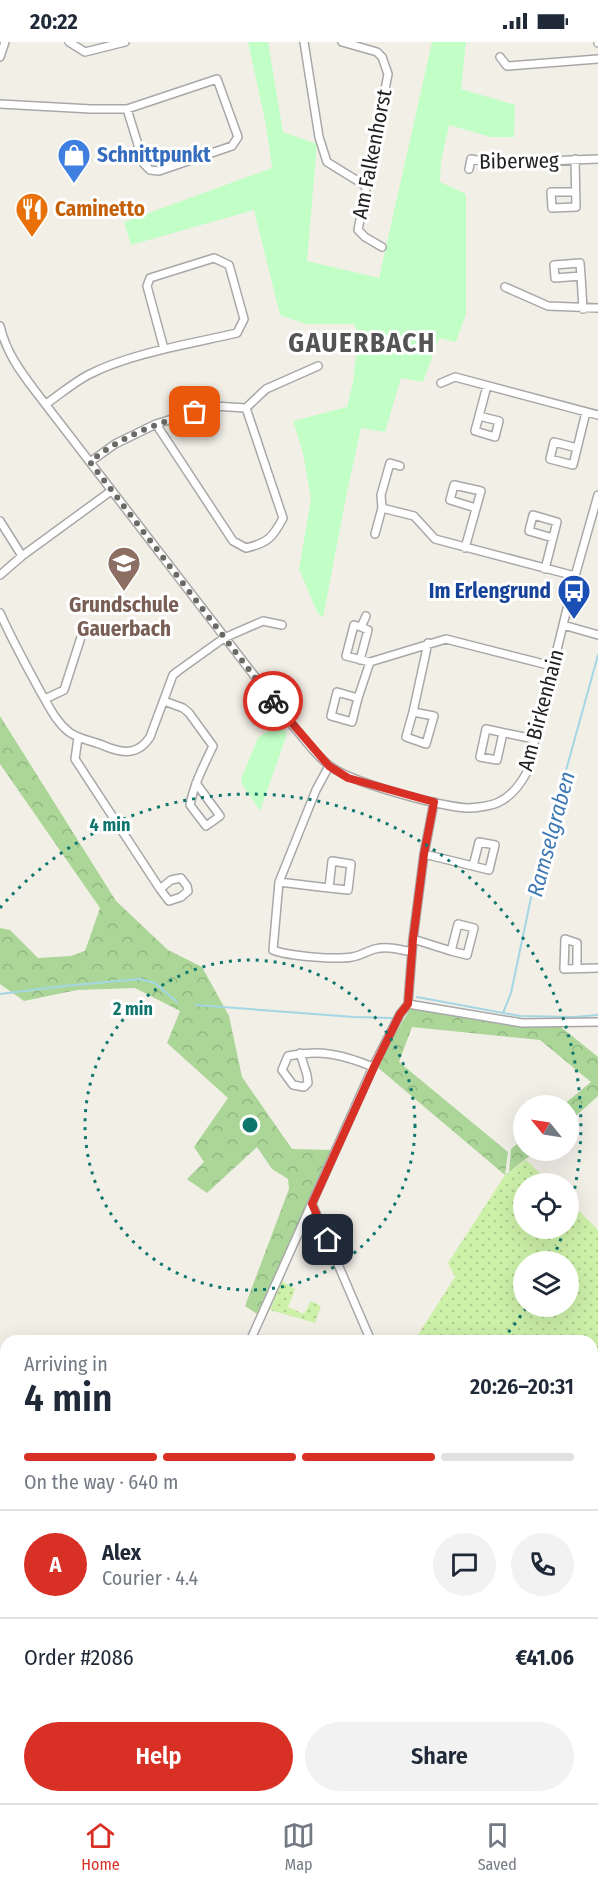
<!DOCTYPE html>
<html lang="en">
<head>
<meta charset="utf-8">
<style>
	:root { --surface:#fff; --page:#f2f2f3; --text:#1f2937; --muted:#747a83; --line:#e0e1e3; --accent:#d93025 }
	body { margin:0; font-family:"Fira Sans Condensed",sans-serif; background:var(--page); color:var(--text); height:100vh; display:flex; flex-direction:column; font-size:22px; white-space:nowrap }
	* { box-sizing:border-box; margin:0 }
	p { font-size:20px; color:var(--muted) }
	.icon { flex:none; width:33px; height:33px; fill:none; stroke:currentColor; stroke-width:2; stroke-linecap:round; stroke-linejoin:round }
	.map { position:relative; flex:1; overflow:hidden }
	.sheet { position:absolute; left:0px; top:1293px; width:598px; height:468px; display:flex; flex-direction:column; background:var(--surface); border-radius:18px 18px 0 0; box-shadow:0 6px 24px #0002 }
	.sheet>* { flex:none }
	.needle { width:39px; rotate:300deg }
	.fabs { position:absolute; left:513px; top:1053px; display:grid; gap:12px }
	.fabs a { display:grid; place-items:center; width:66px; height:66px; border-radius:50%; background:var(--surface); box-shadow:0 6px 24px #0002; font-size:30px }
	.pin { position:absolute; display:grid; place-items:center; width:51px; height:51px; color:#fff; margin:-26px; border-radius:12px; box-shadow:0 3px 9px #0006 }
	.courier { position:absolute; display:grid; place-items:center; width:60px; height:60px; margin:-30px; border:4px solid #d93025; border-radius:50%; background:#fff; color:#222; box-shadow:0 2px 8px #0007 }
	.summary em { font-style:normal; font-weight:600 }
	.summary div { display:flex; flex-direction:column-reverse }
	.summary { display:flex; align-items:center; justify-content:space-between; height:102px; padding:0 24px }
	h1 { font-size:39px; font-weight:600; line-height:45px }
	.bar { display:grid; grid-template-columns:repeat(4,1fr); gap:9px 6px; align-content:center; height:72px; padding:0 24px }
	.bar i { height:8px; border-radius:4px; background:var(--line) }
	.bar .selected { background:var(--accent) }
	.bar p { grid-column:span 4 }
	.line { display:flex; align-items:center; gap:15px; padding:0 24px; border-top:2px solid var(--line) }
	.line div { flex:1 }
	.round { display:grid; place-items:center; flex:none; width:63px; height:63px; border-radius:32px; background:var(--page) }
	.action { display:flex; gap:12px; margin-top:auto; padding:12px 24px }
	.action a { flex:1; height:69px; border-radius:36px; background:var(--accent); color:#fff; font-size:24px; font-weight:600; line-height:69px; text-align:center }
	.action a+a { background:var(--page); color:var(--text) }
	.status { display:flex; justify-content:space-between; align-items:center; height:42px; padding:0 30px; background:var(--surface); direction:ltr }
	.status svg { height:16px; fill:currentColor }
	.tabs { display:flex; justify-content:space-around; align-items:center; height:84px; border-top:2px solid var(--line); background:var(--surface); font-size:16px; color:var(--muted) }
	.tabs a { display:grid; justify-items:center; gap:3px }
	.tabs .selected { color:var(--accent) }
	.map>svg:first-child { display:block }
	.grass { fill:url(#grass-dots); fill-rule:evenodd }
	.forest { fill:url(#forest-crowns) }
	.park { fill:#c2ffc7 }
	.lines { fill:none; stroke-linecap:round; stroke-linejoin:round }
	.stream { stroke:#a4d6e4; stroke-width:2 }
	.minor-casing { stroke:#a8a8a8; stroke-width:10 }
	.major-casing { stroke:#9f6900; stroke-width:12 }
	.minor { stroke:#fff; stroke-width:7 }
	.major { stroke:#ffd5a0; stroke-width:9 }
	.done { stroke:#6a6966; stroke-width:6; stroke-dasharray:0 10.8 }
	.route { stroke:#d93025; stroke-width:8 }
	.ring { fill:none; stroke:#0f766e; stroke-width:3; stroke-dasharray:3 6 }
	.labels { text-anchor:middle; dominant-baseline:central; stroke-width:6; stroke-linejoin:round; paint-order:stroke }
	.street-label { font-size:21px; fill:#212121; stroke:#fff }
	.shop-label { font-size:21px; font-weight:bold; fill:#366cbe; stroke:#fff; text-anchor:start }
	.food-label { font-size:21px; font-weight:bold; fill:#c56008; stroke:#fff; text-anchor:start }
	.transit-label { font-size:21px; font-weight:bold; fill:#164399; stroke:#fff; text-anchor:end }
	.education-label { font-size:21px; font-weight:bold; fill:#785e54; stroke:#fff }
	.water-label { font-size:22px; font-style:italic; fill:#407ab4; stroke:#fff }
	.district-label { font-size:27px; font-weight:bold; letter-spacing:1.5px; fill:#545454; stroke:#fff }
	.centre { fill:#0f766e; stroke:#fff; stroke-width:3 }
	.ring-label { font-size:18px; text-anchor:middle; font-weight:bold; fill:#0f766e; stroke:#fff; stroke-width:6; stroke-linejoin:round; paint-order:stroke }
</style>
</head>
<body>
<div class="status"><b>20:22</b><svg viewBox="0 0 49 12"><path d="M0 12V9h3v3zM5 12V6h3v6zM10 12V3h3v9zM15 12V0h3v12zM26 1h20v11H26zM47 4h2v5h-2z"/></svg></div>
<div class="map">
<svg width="598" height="1761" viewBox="0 0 598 1761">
	<defs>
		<pattern id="grass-dots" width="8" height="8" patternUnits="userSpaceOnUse" patternTransform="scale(1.5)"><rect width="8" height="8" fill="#cdf1a9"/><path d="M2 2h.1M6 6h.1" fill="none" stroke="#b0ce91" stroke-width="1.8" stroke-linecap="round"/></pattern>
		<pattern id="forest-crowns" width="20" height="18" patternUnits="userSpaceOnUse" patternTransform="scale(1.5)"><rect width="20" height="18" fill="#abd698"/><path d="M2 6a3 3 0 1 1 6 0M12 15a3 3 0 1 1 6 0" fill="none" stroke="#93b783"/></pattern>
	</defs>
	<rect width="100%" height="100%" fill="#f2efe7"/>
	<path class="grass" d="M526 1118 550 1141 524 1142V1186H568L569 1159 598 1188V1495L592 1488V1299H414L455 1235 448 1221 505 1133ZM524 1220H568V1264H524Z
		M282 1239 295 1247 288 1265 304 1272 311 1259 321 1264 315 1281 270 1268Z
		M598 1719C598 1735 598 1748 589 1761H540L536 1755H592L593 1721Z"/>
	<path class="forest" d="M0 674 116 859 168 908 202 925 229 974 242 1035 292 1107 331 1108 257 1272 245 1264 289 1147 288 1137 272 1127 257 1105 207 1151 187 1137 204 1120 194 1105 228 1056 167 1001 180 969 135 946 77 948 24 959 0 942V886L10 888 38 916 71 914 85 909 100 866 0 722Z
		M410 967 523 985H561L598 1015V1054L569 1080 568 1064 563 1063 591 1040 540 998 412 985 399 1020 508 1110 505 1133 376 1024Z
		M523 1097 524 1108 536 1109 509 1130 511 1107Z"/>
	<path class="park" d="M248 0H268L283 90 317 102 307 219 379 236 432 0H466L461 47 515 63 514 95H491L449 83 441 119 440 140 464 151 466 154V272L456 300 439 296 423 340 401 336 385 390 361 386 347 450 323 576 317 570 299 527 311 457 303 411 293 379 347 365 353 340 356 314 364 303 354 282H306L280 273 254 168 131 203 124 180 272 126 266 83Z
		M278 681 287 692 260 769 242 742 241 737 258 696Z"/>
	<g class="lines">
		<path class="stream" d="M0 952 64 944 140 937 155 941 177 960
			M417 955 520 974 573 975 598 973
			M196 963 354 975 393 976
			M503 971 511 951 532 851 598 613
			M138 1761 146 1755"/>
		<defs>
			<path id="minor" d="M69 0 85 10 125 0
				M304 0 319 95 327 120 366 144
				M342 0 377 10 382 15 388 32 358 188 365 195 382 205
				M598 0V1
				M0 15 5 0
				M500 15 507 24 598 17
				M0 62 91 67H127L217 37 238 95 232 104 159 129 150 128 144 122 127 67
				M575 117 576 165 552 166 551 150H575
				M469 127 471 117 494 121 598 117
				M581 234 580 221 554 223 555 236 581 234 583 267
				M505 245 548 264 598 266
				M0 284C6 310 20 329 36 350L293 684C305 697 316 714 330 724 352 741 439 764 467 766 476 766 491 764 499 760 512 754 520 743 527 730L575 534 598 453
				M441 341 455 335 598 373
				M46 362C59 353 73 341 88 333 131 311 190 302 237 291L244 277 229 223 214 216 150 236 147 244 164 307
				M246 366 266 347 318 324
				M479 374 499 379 495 395 475 389 487 344
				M156 382 233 499 246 506C268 501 273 495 283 476L246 366
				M577 406 554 400 550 417 573 423 586 370
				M90 420 115 402 156 382 214 364 246 366
				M382 466 414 474 435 497 575 534
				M0 479 22 514
				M375 492 382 466 381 453 390 421 400 424
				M465 506 481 449 454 443 450 458 476 466
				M545 527 557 480 533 473 529 489 553 496
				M0 533 22 514 111 449
				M0 571C12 598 26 623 40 649 49 664 55 679 69 690 80 698 94 699 107 705 125 712 139 712 150 695L173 633 178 629 224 596 263 579 282 583
				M366 574 361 585 354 583 346 614 370 620
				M563 583 598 593
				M360 618 368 588 361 585
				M358 656 352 680 331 674 337 650 358 656 370 620 446 597 552 624
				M45 657 64 648 83 589
				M164 659 183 666 189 671 213 704C204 723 194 742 190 763L206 784 220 774 196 741
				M413 670 406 695 426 702 434 674 413 670 428 601
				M503 691 497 718 480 715 486 687 534 697
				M78 696 75 717 160 847 169 859 181 855 188 849 187 844 181 836 171 838 160 847
				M329 724 316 748 279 840 273 908C288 914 335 918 352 915 360 914 367 909 375 907 387 904 399 907 412 910
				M424 812 473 824 479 800 495 803 489 828 473 824
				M279 840 329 846 332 819 351 822 348 848 329 846
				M413 897 451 909 458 882 474 886 467 913 451 909
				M577 926V901L565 897 564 927 598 926
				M408 962 522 981 598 980
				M300 1011 307 1033 308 1041 304 1045 293 1043 282 1028 288 1014C320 1007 344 1013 373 1025
				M312 1162 371 1299
				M250 1299 373 1025 400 972 408 962 413 897 424 812 434 760
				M0 1474 6 1463
				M230 1755 237 1761
				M530 1755 532 1761
				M595 1761 598 1755"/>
			<path id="major" d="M0 1432 6 1438
				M276 1755 281 1761"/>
		</defs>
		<use href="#minor" class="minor-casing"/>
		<use href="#major" class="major-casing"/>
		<use href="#minor" class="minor"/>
		<use href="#major" class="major"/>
	</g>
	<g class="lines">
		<path class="done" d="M195 370C157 382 120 394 90 420L273 659"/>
		<path class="route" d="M273 659 329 724 348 736 434 760 424 812 413 897 408 962 400 972 374 1025 312 1162 328 1198"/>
	</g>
	<g class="ring">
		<circle cx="250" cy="1083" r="165"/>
		<path d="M564 1188A331 331 0 0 1 552 1218M526 1266A331 331 0 0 1 502 1298M0 866A331 331 0 0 1 569 1171"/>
	</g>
	<defs>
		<symbol id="shop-pin" viewBox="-11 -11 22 30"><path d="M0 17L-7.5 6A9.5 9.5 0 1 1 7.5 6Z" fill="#3f7fe0" stroke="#fff"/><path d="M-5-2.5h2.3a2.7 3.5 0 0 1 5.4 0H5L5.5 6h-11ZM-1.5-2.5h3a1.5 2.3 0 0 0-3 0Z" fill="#fff"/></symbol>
		<symbol id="restaurant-pin" viewBox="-11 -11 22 30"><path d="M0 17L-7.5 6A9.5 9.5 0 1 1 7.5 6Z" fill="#e8710a" stroke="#fff"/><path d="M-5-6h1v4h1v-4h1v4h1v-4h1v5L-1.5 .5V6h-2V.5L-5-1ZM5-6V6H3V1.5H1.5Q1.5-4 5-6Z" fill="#fff"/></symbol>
		<symbol id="school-pin" viewBox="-11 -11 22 30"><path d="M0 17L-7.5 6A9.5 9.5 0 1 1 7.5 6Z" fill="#8d6e63" stroke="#fff"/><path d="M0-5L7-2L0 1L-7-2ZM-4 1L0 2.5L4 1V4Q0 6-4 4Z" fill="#fff"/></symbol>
		<symbol id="bus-pin" viewBox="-11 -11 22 30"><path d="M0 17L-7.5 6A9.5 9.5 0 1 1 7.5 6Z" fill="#1a4fb4" stroke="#fff"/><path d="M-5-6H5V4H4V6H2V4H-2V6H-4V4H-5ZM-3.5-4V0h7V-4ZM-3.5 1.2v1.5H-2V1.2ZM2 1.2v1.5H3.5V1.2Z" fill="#fff"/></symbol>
	</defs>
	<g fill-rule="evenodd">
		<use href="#shop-pin" x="55" y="94" width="38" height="52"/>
		<use href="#restaurant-pin" x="13" y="148" width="38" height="52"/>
		<use href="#school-pin" x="105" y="502" width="38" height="52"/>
		<use href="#bus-pin" x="555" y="530" width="38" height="52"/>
	</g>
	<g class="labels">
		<g class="street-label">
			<text transform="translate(372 112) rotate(-79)">Am Falkenhorst</text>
			<text transform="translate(519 119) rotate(-1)">Biberweg</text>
			<text transform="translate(541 668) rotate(-75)">Am Birkenhain</text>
		</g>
		<g class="shop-label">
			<text x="97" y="113">Schnittpunkt</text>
		</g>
		<g class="food-label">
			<text x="55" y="167">Caminetto</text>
		</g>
		<g class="transit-label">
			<text x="551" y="549">Im Erlengrund</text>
		</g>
		<g class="education-label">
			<text x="124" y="563">Grundschule<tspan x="124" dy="24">Gauerbach</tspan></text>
		</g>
		<g class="water-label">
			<text transform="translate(551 792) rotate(-75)">Ramselgraben</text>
		</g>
		<g class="district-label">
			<text x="362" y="301">GAUERBACH</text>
		</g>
	</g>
	<circle cx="250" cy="1083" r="9" class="centre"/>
	<g class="ring-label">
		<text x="110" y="789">4 min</text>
		<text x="133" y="973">2 min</text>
	</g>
</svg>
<div class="fabs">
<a><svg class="needle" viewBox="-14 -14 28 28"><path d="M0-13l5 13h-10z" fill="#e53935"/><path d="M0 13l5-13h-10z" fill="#747a83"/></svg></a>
<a><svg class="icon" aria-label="locate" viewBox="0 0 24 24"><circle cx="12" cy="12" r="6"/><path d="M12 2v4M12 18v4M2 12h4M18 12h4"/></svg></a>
<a><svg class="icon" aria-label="layers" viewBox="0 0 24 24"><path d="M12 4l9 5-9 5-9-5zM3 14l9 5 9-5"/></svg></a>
</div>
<div class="pin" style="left:195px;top:370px;background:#ea580c"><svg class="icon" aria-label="bag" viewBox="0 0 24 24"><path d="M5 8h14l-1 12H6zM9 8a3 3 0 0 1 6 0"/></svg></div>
<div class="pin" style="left:328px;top:1198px;background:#1f2937"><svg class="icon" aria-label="home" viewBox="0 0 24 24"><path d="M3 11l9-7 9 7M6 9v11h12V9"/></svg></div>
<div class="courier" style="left:273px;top:659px"><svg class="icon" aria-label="bike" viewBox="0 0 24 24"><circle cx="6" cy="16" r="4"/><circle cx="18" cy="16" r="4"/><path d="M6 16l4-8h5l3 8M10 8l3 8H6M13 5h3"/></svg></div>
<section class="sheet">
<div class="summary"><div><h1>4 min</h1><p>Arriving in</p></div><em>20:26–20:31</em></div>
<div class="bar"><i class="selected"></i><i class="selected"></i><i class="selected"></i><i></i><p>On the way · 640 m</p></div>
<div class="line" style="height:108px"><b class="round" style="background:var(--accent);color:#fff">A</b><div><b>Alex</b><p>Courier · 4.4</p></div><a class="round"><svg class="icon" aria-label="chat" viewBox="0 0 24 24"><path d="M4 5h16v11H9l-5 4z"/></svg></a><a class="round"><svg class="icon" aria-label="phone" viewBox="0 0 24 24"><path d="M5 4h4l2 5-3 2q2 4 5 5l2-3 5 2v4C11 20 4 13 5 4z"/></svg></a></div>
<div class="line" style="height:78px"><div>Order #2086</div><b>€41.06</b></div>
<div class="action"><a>Help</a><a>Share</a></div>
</section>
</div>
<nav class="tabs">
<a class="selected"><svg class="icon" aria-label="home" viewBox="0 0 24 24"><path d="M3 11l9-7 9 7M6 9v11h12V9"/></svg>Home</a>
<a><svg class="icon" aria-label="map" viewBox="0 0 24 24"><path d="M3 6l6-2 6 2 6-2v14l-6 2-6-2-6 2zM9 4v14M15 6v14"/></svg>Map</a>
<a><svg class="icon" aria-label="saved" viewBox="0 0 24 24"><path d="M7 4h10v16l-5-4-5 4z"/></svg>Saved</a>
</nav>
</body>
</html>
